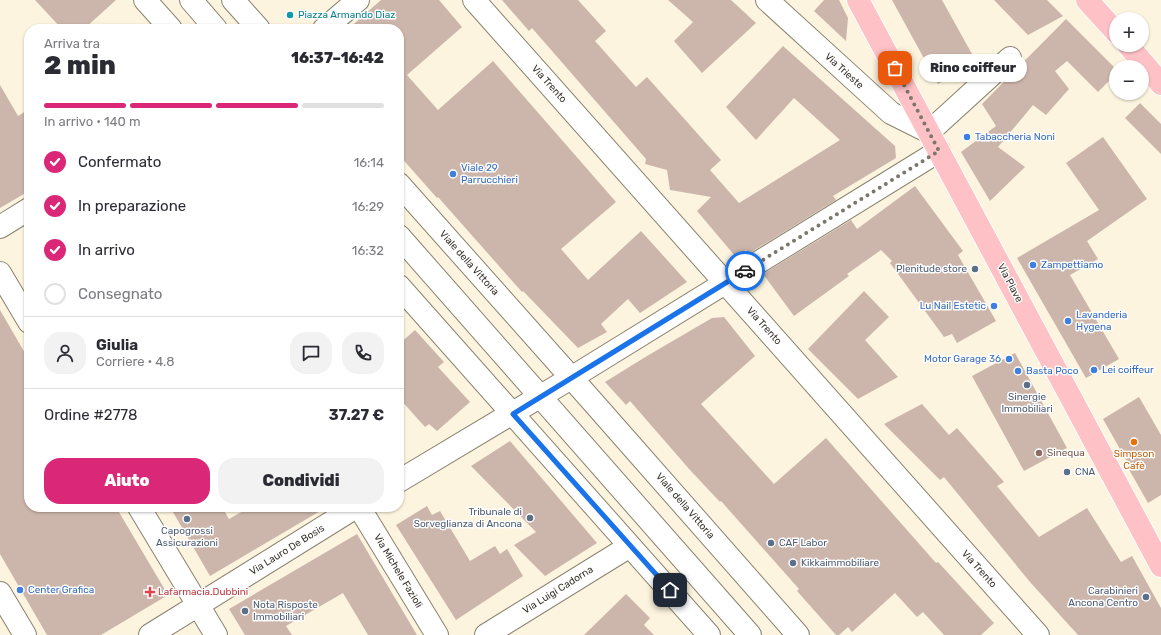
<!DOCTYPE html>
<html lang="it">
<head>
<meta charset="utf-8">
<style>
	:root { --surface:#fff; --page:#f2f2f3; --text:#2b2b33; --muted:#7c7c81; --line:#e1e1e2; --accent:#db2777 }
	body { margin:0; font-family:Rubik,sans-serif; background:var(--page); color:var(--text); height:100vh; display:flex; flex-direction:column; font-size:15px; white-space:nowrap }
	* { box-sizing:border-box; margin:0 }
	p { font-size:13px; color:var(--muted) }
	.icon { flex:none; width:22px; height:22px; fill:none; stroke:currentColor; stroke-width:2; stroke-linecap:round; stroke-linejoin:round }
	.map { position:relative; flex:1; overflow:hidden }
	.panel { position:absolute; left:24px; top:24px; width:380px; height:488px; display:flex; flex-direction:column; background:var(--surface); border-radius:16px; box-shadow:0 1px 3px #0004 }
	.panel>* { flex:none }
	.controls { position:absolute; left:1109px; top:12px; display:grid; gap:8px }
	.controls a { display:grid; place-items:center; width:40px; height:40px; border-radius:50%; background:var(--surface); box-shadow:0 1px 3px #0004; font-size:20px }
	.pin { position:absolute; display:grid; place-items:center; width:34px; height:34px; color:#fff; margin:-17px; border-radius:8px; box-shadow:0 2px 6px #0006 }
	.courier { position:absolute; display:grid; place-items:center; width:40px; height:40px; margin:-20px; border:3px solid #1a73e8; border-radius:50%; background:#fff; color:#222; box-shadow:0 1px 5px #0007 }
	.bubble { position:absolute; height:28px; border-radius:14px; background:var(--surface); box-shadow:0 1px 3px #0004; font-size:13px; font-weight:800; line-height:28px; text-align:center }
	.headline em { font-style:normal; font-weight:800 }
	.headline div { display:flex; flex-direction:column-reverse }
	.headline { display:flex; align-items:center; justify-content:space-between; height:68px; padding:0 20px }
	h1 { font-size:26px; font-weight:800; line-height:30px }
	.bar { display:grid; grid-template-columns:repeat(4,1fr); gap:6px 4px; align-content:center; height:48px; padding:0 20px }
	.bar i { height:5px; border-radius:3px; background:var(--line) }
	.bar .on { background:var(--accent) }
	.bar p { grid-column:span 4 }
	.line { display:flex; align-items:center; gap:10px; padding:0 20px; border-top:1px solid var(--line) }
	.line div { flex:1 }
	.round { display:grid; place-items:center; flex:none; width:42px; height:42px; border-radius:16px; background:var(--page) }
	ol { padding:0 20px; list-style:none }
	li { display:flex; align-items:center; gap:12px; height:44px }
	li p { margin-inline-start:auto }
	li .icon { padding:4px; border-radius:50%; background:var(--accent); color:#fff; stroke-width:4 }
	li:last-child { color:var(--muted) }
	li i { width:22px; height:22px; border:2px solid var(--line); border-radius:50% }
	.action { display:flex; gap:8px; margin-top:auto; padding:8px 20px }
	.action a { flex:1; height:46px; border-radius:16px; background:var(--accent); color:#fff; font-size:16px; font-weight:800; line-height:46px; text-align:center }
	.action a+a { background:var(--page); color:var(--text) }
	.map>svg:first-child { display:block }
	.building { fill:#ccb6ab }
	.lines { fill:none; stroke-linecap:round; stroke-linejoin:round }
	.minor-casing { stroke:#89826e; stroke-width:24 }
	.major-casing { stroke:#fff; stroke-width:24 }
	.minor { stroke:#fff; stroke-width:22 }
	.major { stroke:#fec1c6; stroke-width:22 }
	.done { stroke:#7b776a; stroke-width:4; stroke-dasharray:0 7.2 }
	.route { stroke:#1a73e8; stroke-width:5 }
	.culture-dot { fill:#0f9aa8; stroke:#fff; stroke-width:1.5 }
	.shop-dot { fill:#3f7fe0; stroke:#fff; stroke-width:1.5 }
	.service-dot { fill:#5c6f8a; stroke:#fff; stroke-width:1.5 }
	.food-dot { fill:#e8710a; stroke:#fff; stroke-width:1.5 }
	.education-dot { fill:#8d6e63; stroke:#fff; stroke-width:1.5 }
	.health-dot { fill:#e0444e; stroke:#fff; stroke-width:1.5 }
	.labels { text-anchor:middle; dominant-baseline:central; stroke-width:3; stroke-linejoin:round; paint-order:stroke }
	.culture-label { font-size:10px; fill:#0d838f; stroke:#fff; text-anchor:start }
	.street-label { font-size:10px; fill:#36332b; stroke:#fff }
	.shop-label { font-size:10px; fill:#366cbe; stroke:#fff; text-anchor:start }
	.service-label { font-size:10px; fill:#4e5e75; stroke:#fff; text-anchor:start }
	.education-label { font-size:10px; fill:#785e54; stroke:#fff; text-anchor:start }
	.food-label { font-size:10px; fill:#c56008; stroke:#fff }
	.health-label { font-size:10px; fill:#be3a42; stroke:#fff; text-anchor:start }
</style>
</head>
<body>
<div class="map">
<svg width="1161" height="635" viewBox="0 0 1161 635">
	<rect width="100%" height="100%" fill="#fcf4de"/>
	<path class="building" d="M35 0H116L84 29H62Z
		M381 0H439L462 27 407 75 438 110 493 61 616 202 561 249 588 280 641 231 687 282 640 313 628 299 601 324 607 332 578 348 523 291 522 292 438 197 437 198 399 155V29H348Z
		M502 0H578L606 31 595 41 636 87 647 77 721 160 710 170 739 203 840 140 794 98 756 140 726 107 783 46 895 146 896 158 833 196 836 200 748 254 746 250 735 256 697 211 711 197 670 190 667 170 645 164 646 159 532 28 529 31Z
		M668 0H731L756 23 702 73 674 41 693 22Z
		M824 0H839L848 18 846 41 814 11Z
		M892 0H942L977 63 938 84Z
		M994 0H1047L1063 16 1028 35Z
		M1066 19 1116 69V74L1098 92 1067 61 1055 71 1069 89 1046 115 1033 105 998 147 1025 167 990 201 961 152 996 126 982 104Z
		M0 85 18 116 29 109V191L0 208Z
		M1140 103 1161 124V154L1125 118Z
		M1103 137 1147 199 1087 241 1098 259 1070 275 1119 359 1086 378 1017 258 1099 210 1066 163Z
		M915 186 963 251 958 255 996 321 957 343 952 334 944 337 890 263 892 261 881 250 847 274 849 276 794 316 763 274 851 220 857 229Z
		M864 291 889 317 865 340 898 377 858 399 808 349Z
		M0 310 29 360V507H116L168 595 101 635H47L0 554Z
		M724 317 755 356 701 404 774 484 826 438 936 563 938 562 994 623 981 635H944L923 612 917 617 895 593 852 632 848 627 839 635H836L797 591 799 589 721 501 720 502 690 470 630 401 626 405 605 382 647 356 712 318Z
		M415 330 444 362 438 367 470 402 437 431 429 424 425 427 399 398V344Z
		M1015 353 1067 448 1024 471 972 376Z
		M1139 397 1161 435V495L1148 503 1127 466 1129 465 1103 419Z
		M922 404 949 435 957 428 1004 482 997 486 1039 537 1087 508 1121 562 1132 556 1161 608V635H1078L1030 582 944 477 940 480 884 424Z
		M510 441 597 543 545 576 514 545 536 532 471 466Z
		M427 506 432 515 440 511 470 561 495 546 500 554 507 549 523 576 456 620 396 525Z
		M170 507H222L229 519 250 507H327L210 576Z
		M357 534 417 635H368L343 593 286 626 292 635H245L229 609Z
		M626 594 650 618 644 625 654 635H584Z"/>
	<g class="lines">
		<defs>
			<path id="minor" d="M145 0 171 29
				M191 0 216 29
				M233 0 259 29
				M474 0 1038 635
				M767 0 891 113 929 132 1010 58
				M324 29 358 0
				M399 184 592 401 798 635
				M0 227 29 209
				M399 236 750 635
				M0 273 29 322
				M399 286 709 635
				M399 481 571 378 939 151
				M139 507 216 635
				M359 507 437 635
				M0 593 25 635
				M150 635 356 507
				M486 635 630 546"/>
			<path id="major" d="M858 0 1161 566
				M1087 0 1116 32
				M1128 45 1161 84"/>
		</defs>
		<use href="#minor" class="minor-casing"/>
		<use href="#major" class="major-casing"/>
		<use href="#minor" class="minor"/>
		<use href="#major" class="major"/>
	</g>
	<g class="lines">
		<path class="done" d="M745 271 939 151 895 68"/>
		<path class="route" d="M670 590 513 414 745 271"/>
	</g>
	<circle class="culture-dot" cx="290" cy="15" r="4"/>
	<g class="shop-dot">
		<circle cx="967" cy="137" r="4"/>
		<circle cx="453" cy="174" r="4"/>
		<circle cx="1033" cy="265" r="4"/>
		<circle cx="994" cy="306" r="4"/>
		<circle cx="1068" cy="321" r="4"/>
		<circle cx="1009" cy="359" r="4"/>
		<circle cx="1094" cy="370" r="4"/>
		<circle cx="1018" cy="371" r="4"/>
		<circle cx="20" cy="590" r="4"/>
	</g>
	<g class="service-dot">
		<circle cx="975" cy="269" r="4"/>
		<circle cx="1027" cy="385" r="4"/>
		<circle cx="1067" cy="472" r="4"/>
		<circle cx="530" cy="518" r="4"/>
		<circle cx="187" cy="519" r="4"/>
		<circle cx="771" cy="543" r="4"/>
		<circle cx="793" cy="563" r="4"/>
		<circle cx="1146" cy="597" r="4"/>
		<circle cx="245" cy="611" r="4"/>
	</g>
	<circle class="food-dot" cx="1134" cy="442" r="4"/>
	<circle class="education-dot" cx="1039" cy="453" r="4"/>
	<path class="health-dot" d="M148 586h4v4h4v4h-4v4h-4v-4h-4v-4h4z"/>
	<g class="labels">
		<g class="culture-label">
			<text x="298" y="15">Piazza Armando Diaz</text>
		</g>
		<g class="street-label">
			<text transform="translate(844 71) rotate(42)">Via Trieste</text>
			<text transform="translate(549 84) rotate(48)">Via Trento</text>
			<text transform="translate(469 263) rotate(48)">Viale della Vittoria</text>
			<text transform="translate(1010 283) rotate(62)">Via Piave</text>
			<text transform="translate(764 326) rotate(48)">Via Trento</text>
			<text transform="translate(685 506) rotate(49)">Viale della Vittoria</text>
			<text transform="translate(287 550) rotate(-32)">Via Lauro De Bosis</text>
			<text transform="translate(979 569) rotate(48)">Via Trento</text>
			<text transform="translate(398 571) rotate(59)">Via Michele Fazioli</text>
			<text transform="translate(558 590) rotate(-32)">Via Luigi Cadorna</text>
		</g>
		<g class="shop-label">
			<text x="975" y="137">Tabaccheria Noni</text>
			<text x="461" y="168">Viale 29<tspan x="461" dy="12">Parrucchieri</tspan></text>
			<text x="1041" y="265">Zampettiamo</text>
			<text x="986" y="306" text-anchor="end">Lu Nail Estetic</text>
			<text x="1076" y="315">Lavanderia<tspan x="1076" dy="12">Hygena</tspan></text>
			<text x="1001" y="359" text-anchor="end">Motor Garage 36</text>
			<text x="1102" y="370">Lei coiffeur</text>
			<text x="1026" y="371">Basta Poco</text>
			<text x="28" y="590">Center Grafica</text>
		</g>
		<g class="service-label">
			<text x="967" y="269" text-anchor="end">Plenitude store</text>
			<text x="1027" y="397" text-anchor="middle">Sinergie<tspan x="1027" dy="12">Immobiliari</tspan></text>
			<text x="1075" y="472">CNA</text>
			<text x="522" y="512" text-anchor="end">Tribunale di<tspan x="522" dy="12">Sorveglianza di Ancona</tspan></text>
			<text x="187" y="531" text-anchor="middle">Capogrossi<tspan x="187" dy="12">Assicurazioni</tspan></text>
			<text x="779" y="543">CAF Labor</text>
			<text x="801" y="563">Kikkaimmobiliare</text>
			<text x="1138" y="591" text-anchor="end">Carabinieri<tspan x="1138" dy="12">Ancona Centro</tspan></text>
			<text x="253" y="605">Nota Risposte<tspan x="253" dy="12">Immobiliari</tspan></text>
		</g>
		<g class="education-label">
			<text x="1047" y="453">Sinequa</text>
		</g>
		<g class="food-label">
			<text x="1134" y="454">Simpson<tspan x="1134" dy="12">Cafè</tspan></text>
		</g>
		<g class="health-label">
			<text x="158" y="592">Lafarmacia.Dubbini</text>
		</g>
	</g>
</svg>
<div class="controls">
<a>+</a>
<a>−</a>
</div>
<div class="pin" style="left:895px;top:68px;background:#ea580c"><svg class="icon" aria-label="bag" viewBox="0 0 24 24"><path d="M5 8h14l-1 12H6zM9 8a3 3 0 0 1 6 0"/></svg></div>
<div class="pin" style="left:670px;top:590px;background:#1f2937"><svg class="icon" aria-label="home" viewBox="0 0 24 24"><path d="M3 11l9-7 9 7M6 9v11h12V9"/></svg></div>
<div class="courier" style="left:745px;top:271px"><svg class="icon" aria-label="car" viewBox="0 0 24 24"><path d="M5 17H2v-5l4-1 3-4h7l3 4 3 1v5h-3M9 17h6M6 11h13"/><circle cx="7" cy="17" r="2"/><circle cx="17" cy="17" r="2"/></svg></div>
<div class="bubble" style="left:919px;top:54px;width:108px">Rino coiffeur</div>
<section class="panel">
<div class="headline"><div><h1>2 min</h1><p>Arriva tra</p></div><em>16:37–16:42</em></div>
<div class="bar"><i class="on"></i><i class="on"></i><i class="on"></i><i></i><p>In arrivo · 140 m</p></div>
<ol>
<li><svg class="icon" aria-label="check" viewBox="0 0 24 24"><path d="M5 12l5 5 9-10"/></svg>Confermato<p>16:14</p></li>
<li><svg class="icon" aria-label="check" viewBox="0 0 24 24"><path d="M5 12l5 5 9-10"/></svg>In preparazione<p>16:29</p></li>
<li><svg class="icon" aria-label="check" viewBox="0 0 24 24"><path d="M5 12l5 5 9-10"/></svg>In arrivo<p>16:32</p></li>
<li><i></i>Consegnato</li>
</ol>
<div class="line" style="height:72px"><a class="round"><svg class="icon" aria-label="person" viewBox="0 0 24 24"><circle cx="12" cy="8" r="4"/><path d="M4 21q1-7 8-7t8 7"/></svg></a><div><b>Giulia</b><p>Corriere · 4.8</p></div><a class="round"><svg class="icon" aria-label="chat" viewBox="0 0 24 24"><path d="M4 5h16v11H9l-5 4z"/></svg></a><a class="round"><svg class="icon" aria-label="phone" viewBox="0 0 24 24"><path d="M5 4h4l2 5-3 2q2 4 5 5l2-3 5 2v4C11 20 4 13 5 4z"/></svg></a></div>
<div class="line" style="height:52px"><div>Ordine #2778</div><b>37.27 €</b></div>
<div class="action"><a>Aiuto</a><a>Condividi</a></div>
</section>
</div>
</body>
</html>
